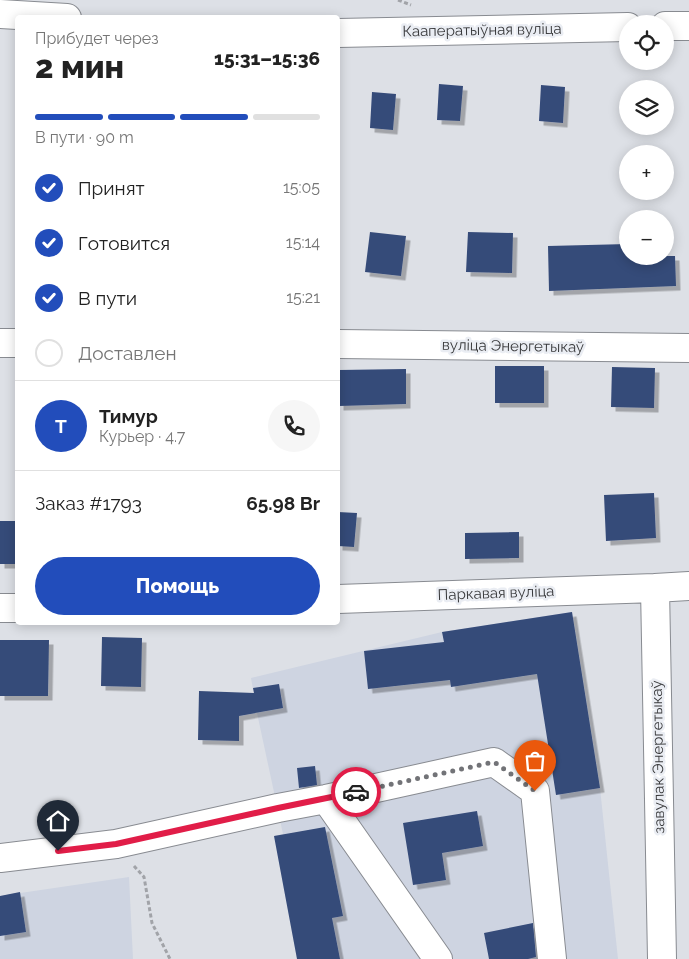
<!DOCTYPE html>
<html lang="ru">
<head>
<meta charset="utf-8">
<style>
	:root { --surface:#fff; --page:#f6f6f6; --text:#222; --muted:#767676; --line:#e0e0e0; --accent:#224dbb }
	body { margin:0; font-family:Raleway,sans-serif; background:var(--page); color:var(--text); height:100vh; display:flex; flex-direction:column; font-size:19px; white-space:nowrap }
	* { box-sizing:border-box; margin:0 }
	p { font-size:16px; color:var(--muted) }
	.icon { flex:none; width:28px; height:28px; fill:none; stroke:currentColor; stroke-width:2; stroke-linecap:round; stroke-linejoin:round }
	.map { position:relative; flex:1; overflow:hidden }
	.drawer { position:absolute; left:15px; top:15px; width:325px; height:610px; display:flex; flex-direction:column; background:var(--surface); border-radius:5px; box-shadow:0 2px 12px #0003 }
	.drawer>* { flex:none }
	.buttons { position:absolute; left:619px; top:15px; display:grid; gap:10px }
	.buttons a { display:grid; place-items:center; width:55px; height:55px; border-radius:50%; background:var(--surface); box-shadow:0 2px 12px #0003; font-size:25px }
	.pin { position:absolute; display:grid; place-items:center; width:42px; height:42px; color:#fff; margin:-51px -21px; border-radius:50% 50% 50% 0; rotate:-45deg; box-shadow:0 0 5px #0007 }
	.pin .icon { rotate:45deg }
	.courier { position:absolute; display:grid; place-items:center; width:50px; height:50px; margin:-25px; border:4px solid #e11d48; border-radius:50%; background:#fff; color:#222; box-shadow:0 1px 6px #0007 }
	.summary em { font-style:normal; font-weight:800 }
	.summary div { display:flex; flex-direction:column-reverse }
	.summary { display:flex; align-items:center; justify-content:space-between; height:85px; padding:0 20px }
	h1 { font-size:32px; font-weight:800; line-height:38px }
	.bar { display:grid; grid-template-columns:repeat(4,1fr); gap:8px 5px; align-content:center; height:60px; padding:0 20px }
	.bar i { height:6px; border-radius:4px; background:var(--line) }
	.bar .active { background:var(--accent) }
	.bar p { grid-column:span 4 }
	.line { display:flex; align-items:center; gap:12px; padding:0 20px; border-top:1px solid var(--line) }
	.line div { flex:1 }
	.round { display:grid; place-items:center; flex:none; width:52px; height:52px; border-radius:26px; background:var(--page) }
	ol { padding:0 20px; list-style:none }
	li { display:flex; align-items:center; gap:15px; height:55px }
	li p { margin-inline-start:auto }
	li .icon { padding:5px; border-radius:50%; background:var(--accent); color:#fff; stroke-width:4 }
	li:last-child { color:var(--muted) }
	li i { width:28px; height:28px; border:2px solid var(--line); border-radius:50% }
	.action { display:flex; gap:10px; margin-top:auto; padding:10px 20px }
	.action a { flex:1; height:58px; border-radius:30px; background:var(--accent); color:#fff; font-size:20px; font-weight:800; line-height:58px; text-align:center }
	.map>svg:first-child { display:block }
	.built { fill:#ced4e1 }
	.building { fill:#364b79; filter:url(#shadow) }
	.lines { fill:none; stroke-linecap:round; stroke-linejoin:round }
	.minor-casing { stroke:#888b91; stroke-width:30 }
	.path { stroke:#a1a3a8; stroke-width:3; stroke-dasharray:4 2.5; stroke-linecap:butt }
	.minor { stroke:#fff; stroke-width:28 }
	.done { stroke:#727377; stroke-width:5; stroke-dasharray:0 9 }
	.route { stroke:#e11d48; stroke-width:6 }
	.labels { text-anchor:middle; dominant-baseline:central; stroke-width:5; stroke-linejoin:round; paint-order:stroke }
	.street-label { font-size:15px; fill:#38393b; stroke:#eaedf3 }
</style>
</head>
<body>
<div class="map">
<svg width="689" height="959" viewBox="0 0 689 959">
	<defs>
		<filter id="shadow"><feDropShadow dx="4.5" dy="4.5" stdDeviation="0" flood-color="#0004"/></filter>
	</defs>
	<rect width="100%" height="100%" fill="#dde0e6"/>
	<path class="built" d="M572 612 600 788 618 959H297L274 836 283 834 257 713 251 678 442 632Z
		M129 877 133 959H0V896Z"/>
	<path class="building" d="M439 84 463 86 460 121 437 120Z
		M541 85 565 87 563 123 539 121Z
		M372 92 396 94 393 130 370 128Z
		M370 232 406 236 401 276 365 272Z
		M468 232 513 233 512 273 466 272Z
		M628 244V256H675L676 286 549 291 548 246Z
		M495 366H544V403H495Z
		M612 367 655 368 654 408 611 407Z
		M406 369V404L339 406V370Z
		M654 493 656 538 606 541 604 495Z
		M338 512 357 513 354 547 338 546Z
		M0 521H18V564H0Z
		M519 532V558L465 559V533Z
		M572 612 600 788 556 795 537 674 451 687 450 680 368 689 364 651 444 642 442 632Z
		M102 637 142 638 141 687 101 686Z
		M0 640H49L48 696H0Z
		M279 684 283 708 239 716V741L198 740 199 691 254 693 253 688Z
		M315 766 317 785 299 788 297 768Z
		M477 811 483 846 442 853 446 880 413 885 403 823Z
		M325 827 343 916 332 918 340 959H297L274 836Z
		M20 892 26 932 0 936V896Z
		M533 923 536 957 528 959H489L484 933Z"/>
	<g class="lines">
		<defs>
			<path id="minor" d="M0 14 67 18
				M665 26H689
				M338 33 628 27
				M0 343H18
				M338 344 689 348
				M338 599 655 588
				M0 608H18
				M326 799 438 959
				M0 858 116 844 278 808 326 799 494 762 535 791 552 959
				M662 959 655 588 689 586"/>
		</defs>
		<use href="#minor" class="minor-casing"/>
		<path class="path" d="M398 0 411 5
			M134 866 144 877 152 923 170 959"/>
		<use href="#minor" class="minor"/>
	</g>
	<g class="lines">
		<path class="done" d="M356 792 494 762 535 791"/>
		<path class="route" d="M58 851 116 844 278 808 356 792"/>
	</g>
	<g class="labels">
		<g class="street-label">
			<text transform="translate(482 30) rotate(-1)">Кааператыўная вуліца</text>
			<text transform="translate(513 346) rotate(1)">вуліца Энергетыкаў</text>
			<text transform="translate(496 593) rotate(-2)">Паркавая вуліца</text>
			<text transform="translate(658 757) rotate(-91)">завулак Энергетыкаў</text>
		</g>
	</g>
</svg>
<div class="buttons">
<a><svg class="icon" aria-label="locate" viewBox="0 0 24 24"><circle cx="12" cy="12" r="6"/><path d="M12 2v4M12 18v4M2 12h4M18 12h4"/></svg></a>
<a><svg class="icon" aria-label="layers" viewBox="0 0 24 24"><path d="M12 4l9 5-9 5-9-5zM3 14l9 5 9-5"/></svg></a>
<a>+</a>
<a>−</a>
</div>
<div class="pin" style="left:535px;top:791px;background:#ea580c"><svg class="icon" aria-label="bag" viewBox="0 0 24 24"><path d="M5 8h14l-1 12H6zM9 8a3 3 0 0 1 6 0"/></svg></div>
<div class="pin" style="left:58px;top:851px;background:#1f2937"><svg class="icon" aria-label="home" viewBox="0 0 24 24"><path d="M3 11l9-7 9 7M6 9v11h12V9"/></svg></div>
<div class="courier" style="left:356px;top:792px"><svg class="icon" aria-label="car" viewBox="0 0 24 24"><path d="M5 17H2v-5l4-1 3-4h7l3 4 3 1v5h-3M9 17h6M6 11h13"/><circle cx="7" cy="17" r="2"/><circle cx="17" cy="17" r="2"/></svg></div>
<section class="drawer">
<div class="summary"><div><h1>2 мин</h1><p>Прибудет через</p></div><em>15:31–15:36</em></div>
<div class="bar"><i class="active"></i><i class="active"></i><i class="active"></i><i></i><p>В пути · 90 m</p></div>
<ol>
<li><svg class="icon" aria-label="check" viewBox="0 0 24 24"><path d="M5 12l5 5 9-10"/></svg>Принят<p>15:05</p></li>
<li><svg class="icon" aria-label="check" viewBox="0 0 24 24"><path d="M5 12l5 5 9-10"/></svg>Готовится<p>15:14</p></li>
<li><svg class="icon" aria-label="check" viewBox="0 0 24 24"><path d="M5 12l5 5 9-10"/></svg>В пути<p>15:21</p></li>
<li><i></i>Доставлен</li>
</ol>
<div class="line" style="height:90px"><b class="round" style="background:var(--accent);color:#fff">Т</b><div><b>Тимур</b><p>Курьер · 4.7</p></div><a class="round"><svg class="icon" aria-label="phone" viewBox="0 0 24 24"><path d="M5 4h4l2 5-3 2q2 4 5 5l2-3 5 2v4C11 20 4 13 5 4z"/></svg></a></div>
<div class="line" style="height:65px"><div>Заказ #1793</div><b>65.98 Br</b></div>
<div class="action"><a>Помощь</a></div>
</section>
</div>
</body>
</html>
